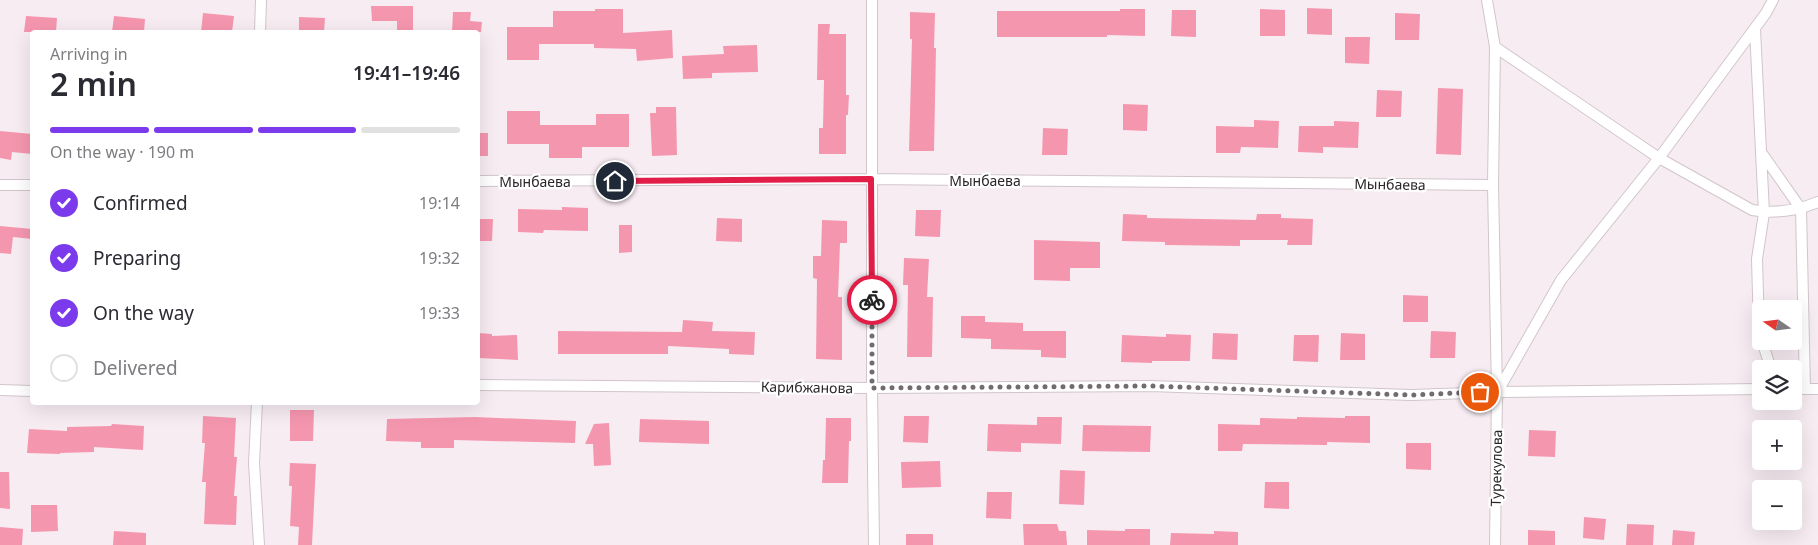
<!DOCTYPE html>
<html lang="en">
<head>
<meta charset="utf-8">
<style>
	:root { --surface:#fff; --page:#f2f2f3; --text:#2b2b33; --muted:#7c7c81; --line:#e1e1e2; --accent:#7c3aed }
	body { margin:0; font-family:"Noto Sans",sans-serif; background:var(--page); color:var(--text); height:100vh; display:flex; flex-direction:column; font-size:19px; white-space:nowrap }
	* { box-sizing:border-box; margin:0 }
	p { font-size:16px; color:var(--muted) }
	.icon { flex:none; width:28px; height:28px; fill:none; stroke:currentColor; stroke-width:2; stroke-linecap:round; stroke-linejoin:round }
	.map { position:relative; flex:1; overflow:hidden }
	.side { position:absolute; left:30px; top:30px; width:450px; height:375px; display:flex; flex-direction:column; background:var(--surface); border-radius:5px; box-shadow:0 5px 20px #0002 }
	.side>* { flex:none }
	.needle { width:32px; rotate:284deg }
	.fabs { position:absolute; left:1752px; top:300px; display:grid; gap:10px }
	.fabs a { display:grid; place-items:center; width:50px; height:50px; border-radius:5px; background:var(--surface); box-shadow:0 5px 20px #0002; font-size:25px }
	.pin { position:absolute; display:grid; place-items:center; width:42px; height:42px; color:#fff; margin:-21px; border:2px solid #fff; border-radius:50%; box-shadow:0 1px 5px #0007 }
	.courier { position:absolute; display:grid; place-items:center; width:50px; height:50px; margin:-25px; border:4px solid #e11d48; border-radius:50%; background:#fff; color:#222; box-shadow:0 1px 6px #0007 }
	.headline em { font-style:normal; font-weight:600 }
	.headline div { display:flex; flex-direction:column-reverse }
	.headline { display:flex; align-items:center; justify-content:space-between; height:85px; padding:0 20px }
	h1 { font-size:32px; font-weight:600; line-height:38px }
	.bar { display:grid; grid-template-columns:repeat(4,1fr); gap:8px 5px; align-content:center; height:60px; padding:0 20px }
	.bar i { height:6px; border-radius:4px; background:var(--line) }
	.bar .active { background:var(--accent) }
	.bar p { grid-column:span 4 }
	ol { padding:0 20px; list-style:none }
	li { display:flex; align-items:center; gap:15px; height:55px }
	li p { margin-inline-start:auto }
	li .icon { padding:5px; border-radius:50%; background:var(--accent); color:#fff; stroke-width:4 }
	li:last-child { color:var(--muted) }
	li i { width:28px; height:28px; border:2px solid var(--line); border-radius:50% }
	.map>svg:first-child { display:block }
	.building { fill:#f596af }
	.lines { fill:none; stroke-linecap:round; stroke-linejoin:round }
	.minor-casing { stroke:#d0c5cb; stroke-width:12 }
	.minor { stroke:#fff; stroke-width:10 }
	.done { stroke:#726b6f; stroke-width:5; stroke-dasharray:0 9 }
	.route { stroke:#e11d48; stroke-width:6 }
	.labels { text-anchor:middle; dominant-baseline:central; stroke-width:4.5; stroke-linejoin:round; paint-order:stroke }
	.street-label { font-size:14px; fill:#2a2528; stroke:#fff }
</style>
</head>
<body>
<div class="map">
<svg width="1818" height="545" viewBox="0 0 1818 545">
	<rect width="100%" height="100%" fill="#f8ecf3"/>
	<path class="building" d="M371 6H413V32H397V21H372Z
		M1307 8 1332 9V35L1307 34Z
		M595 9H623V33L672 30 673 58 637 61 636 49 594 48V44H539V60H507V27H553V11H595Z
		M1120 9H1145V36L1107 35V37H997V11H1120Z
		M1260 9 1285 10V36H1260Z
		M1172 10H1196V37L1171 36Z
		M453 12H471L470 21 482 22 481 32H452Z
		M910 12 935 13 934 48H936L934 151H909L912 39H910Z
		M203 13 234 16 232 32H201Z
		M1395 13 1420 14 1419 40H1395Z
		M26 16 57 18 56 32H24Z
		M114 16 145 19 144 32H112Z
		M299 17 325 18 324 32H299Z
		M818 24H830L829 34H846V95H849L848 115H846V154H819V128H823L824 80H817Z
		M1345 37H1370L1369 64 1345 63Z
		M757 45 758 72 712 73V78L683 79 682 56 724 54 723 46Z
		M1438 88 1463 89 1461 155 1436 154Z
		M1377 90 1402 91 1401 117H1376Z
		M1123 104 1148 105 1147 131 1123 130Z
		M656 107H676L677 155 652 156 650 113H656Z
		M507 111H540V125H596V114H629V147H582V158H549V144H507Z
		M1254 120 1279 121 1278 148 1241 147 1240 153H1216V126L1254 127Z
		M1334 121 1359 122 1358 148 1323 147V153L1298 152 1299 126H1334Z
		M1043 128 1068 129 1067 155H1042Z
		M0 131 32 134V154L12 152 11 160 0 158Z
		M478 133H488V156H478Z
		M562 207 588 208V231L544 230 543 233 518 232V209L562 210Z
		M916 210H941L940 237 915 236Z
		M1123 214 1147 215V218L1256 220 1257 214H1281V218L1313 219 1312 245H1287L1288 240H1240V246L1165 245V242L1122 241Z
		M717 218 742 219V242L716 241Z
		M478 219H493L492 241H478Z
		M822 220 847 221V243H840L838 297H842V360L816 359 817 279 813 278V256H821Z
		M619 225H632V252L619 253Z
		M0 226 32 229V239L13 237 11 254 0 253Z
		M1034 240 1100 242V268H1070V281L1034 280Z
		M904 258 929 259 927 297H933L932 357H907L908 285H903Z
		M1403 295 1428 296V322H1403Z
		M961 316H985V322L1023 323V331H1066V358L1041 357V350L991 349V339L961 338Z
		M683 320 713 322 712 331 755 332 754 355 729 354V349L668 346V354H558V331L682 332Z
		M1431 331 1456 332 1455 358H1430Z
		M478 333 492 334V336L517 335 518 360 478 358Z
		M1213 333 1238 334 1237 360 1212 359Z
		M1341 333 1365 334V360H1340Z
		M1166 334 1191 335 1190 361H1152V363L1121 362 1122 335 1166 337Z
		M1294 335H1319L1318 362 1293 361Z
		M290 410H314L313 441H290Z
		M203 416 236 418 234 457H237L234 496H237L236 525 204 524 206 482H202L205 443H202Z
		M904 416H929L928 443 903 442Z
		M1345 416H1370V443L1327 442V445L1243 444 1242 451H1218V424L1260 425V418L1297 419V417L1345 418Z
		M475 417 576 421 575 443 454 440V448H421V442L386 441 387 419Z
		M1037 417H1062L1061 444 1021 443V452L987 451 988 424 1037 425Z
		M826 418H851V441H849L848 483H822L823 460H825Z
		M640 419 709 421V444L639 442Z
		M609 423 611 465 594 466 593 444H585L594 424Z
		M112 424 144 426 143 450 94 447V452L60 453V454L27 453 29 429 67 431V427L111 426Z
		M1083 425 1151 426 1150 452 1082 451Z
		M1529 430 1556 431 1555 457 1528 456Z
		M1406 443H1431V470L1406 469Z
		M940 461 941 487 902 488 901 462Z
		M290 463 316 464 312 545H298L299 527 290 526 292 486H289Z
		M1060 470 1085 471 1084 505 1059 504Z
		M0 472H9L10 509 0 508Z
		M1265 482H1289V509L1264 508Z
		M987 492H1012L1011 519 986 518Z
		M31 505H57L58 531 31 532Z
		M1584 517 1606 519 1604 540 1583 538Z
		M1023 524H1057L1059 531H1066L1067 545H1024Z
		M1627 524 1654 525 1653 545H1626Z
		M0 527 23 529 22 545H0Z
		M1125 529H1150V545H1087V530L1125 531Z
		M1528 530 1555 531V545H1528Z
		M1673 530 1695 532 1694 545H1672Z
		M114 531 146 533V545H113Z
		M1214 531 1238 532V545H1170L1171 533 1214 534Z
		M906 534H933V545H906Z"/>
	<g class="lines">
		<defs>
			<path id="minor" d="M872 0V388L874 545
				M1487 0 1495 47 1493 185 1497 392 1495 545
				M1755 29 1764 213 1757 259 1759 330 1761 338
				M260 32 261 0
				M1495 47 1659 158 1752 210C1775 214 1796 211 1818 202
				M1761 152 1801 209 1805 389
				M478 181 871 179 1493 185
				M0 185H32
				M1762 341 1771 369
				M478 385 872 388 1150 386 1411 395 1497 392 1761 389
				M1794 389H1818
				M0 390 32 391
				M1498 391 1561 280 1659 158 1766 13 1773 0
				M257 402 254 463 259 545"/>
		</defs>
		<use href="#minor" class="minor-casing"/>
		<use href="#minor" class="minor"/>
	</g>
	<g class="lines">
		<path class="done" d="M872 300V388L1150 386 1411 395 1480 392"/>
		<path class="route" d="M615 181 871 179 872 300"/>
	</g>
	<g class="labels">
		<g class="street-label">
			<text x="985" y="180">Мынбаева</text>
			<text x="535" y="181">Мынбаева</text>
			<text transform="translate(1390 184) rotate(1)">Мынбаева</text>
			<text transform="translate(807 387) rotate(1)">Карибжанова</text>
			<text transform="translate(1496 468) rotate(-89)">Турекулова</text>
		</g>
	</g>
</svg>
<div class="fabs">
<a><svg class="needle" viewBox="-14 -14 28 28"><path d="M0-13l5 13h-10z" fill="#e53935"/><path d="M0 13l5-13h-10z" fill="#7c7c81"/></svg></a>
<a><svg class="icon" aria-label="layers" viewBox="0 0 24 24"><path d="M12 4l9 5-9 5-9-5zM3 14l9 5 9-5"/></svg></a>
<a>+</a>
<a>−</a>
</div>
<div class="pin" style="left:1480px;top:392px;background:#ea580c"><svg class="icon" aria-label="bag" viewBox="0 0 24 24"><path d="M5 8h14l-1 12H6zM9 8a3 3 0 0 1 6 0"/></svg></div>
<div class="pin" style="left:615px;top:181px;background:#1f2937"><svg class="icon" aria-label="home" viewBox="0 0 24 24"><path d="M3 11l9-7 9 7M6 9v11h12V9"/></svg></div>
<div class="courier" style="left:872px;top:300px"><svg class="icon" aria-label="bike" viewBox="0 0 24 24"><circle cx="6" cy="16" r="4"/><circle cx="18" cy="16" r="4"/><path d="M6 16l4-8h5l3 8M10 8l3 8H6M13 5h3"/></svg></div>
<section class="side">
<div class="headline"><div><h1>2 min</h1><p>Arriving in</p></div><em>19:41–19:46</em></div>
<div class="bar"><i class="active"></i><i class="active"></i><i class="active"></i><i></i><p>On the way · 190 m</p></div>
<ol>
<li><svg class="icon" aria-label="check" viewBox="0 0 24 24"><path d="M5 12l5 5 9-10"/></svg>Confirmed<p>19:14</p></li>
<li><svg class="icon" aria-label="check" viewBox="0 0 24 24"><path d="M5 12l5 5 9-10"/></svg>Preparing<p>19:32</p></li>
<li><svg class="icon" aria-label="check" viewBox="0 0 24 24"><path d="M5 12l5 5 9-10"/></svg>On the way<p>19:33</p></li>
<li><i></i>Delivered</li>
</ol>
</section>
</div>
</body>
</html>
